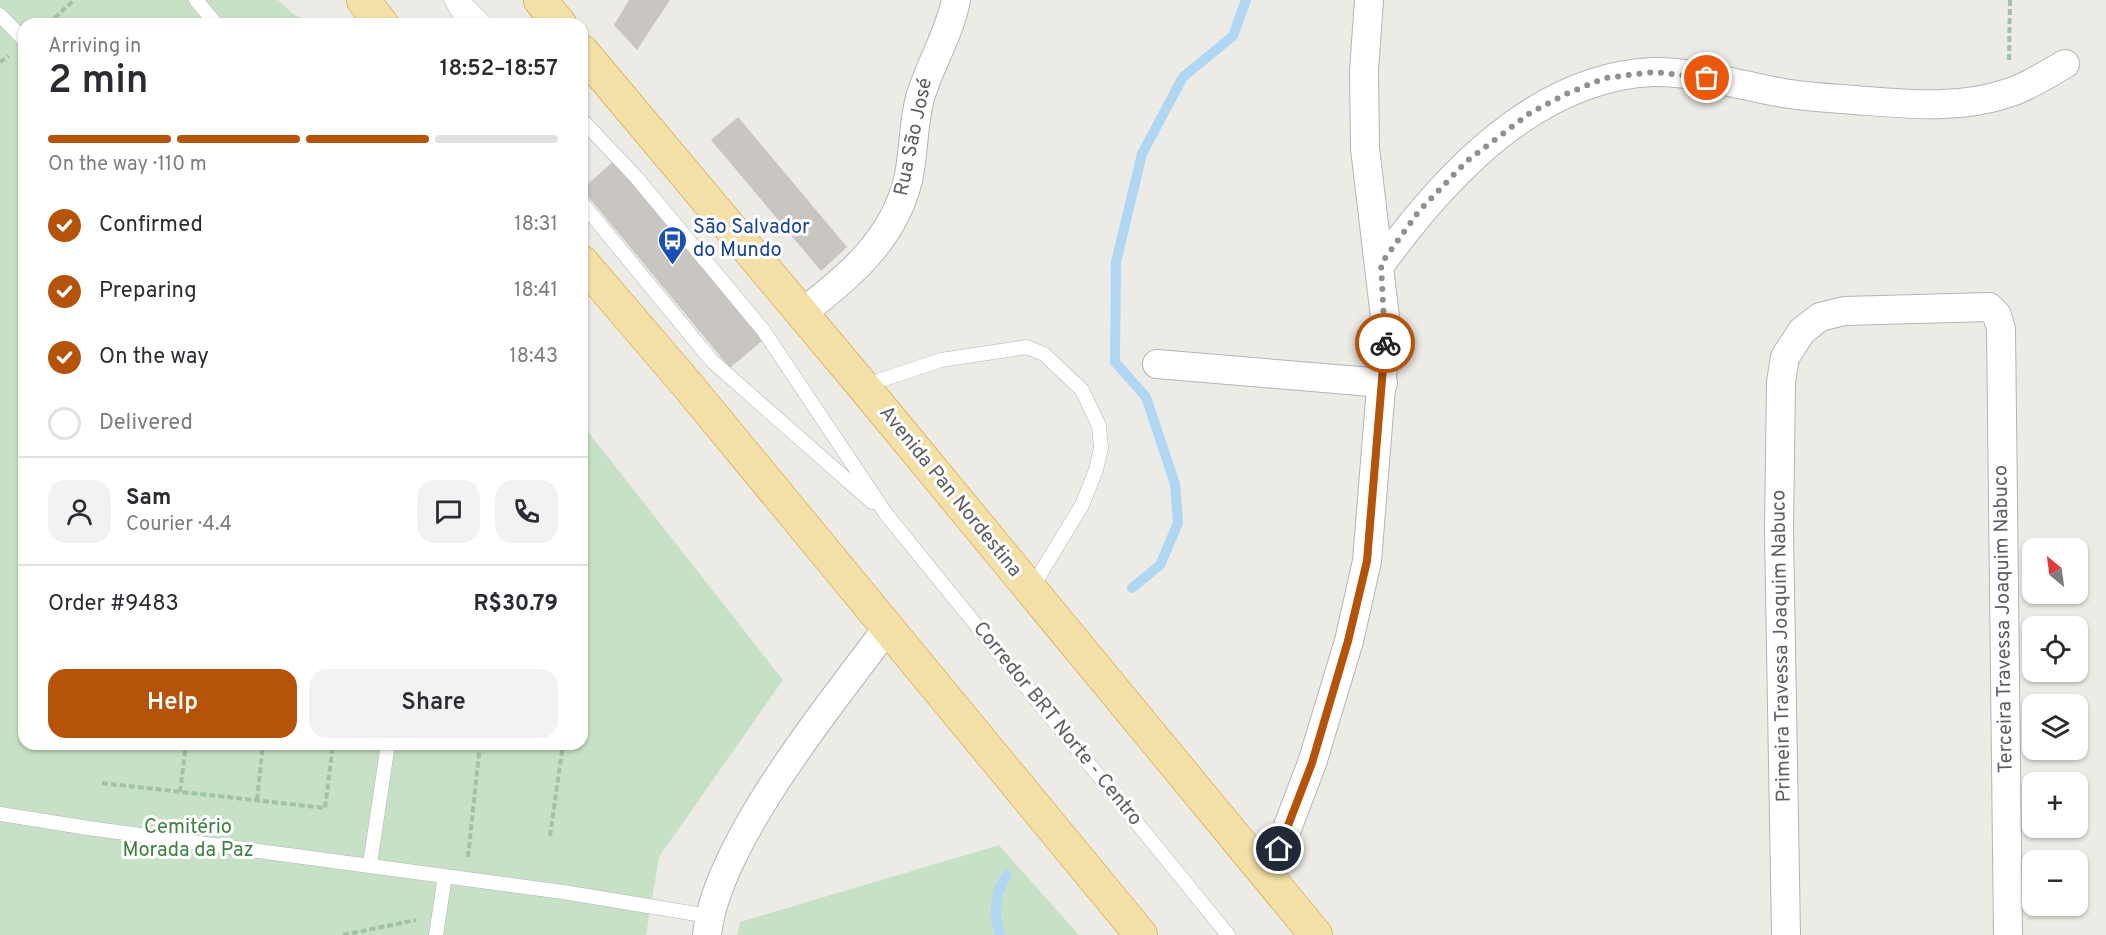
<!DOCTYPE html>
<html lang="en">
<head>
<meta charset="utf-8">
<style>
	:root { --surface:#fff; --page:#f2f2f3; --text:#2b2b33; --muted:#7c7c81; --line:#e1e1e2; --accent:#b45309 }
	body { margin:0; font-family:Overpass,sans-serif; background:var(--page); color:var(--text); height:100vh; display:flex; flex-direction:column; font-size:22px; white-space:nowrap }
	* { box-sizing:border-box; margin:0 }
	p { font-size:20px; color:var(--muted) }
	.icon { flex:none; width:33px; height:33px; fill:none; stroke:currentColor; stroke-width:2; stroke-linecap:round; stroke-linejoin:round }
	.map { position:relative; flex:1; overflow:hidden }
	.sheet { position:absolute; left:18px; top:18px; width:570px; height:732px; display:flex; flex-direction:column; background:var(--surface); border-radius:18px; box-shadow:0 2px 4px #0004 }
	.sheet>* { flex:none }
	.needle { width:39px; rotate:331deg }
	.fabs { position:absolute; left:2022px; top:538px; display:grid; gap:12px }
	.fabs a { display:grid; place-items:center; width:66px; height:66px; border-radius:12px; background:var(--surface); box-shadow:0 2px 4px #0004; font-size:30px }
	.pin { position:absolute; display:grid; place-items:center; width:51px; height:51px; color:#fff; margin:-26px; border:3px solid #fff; border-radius:50%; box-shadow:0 2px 6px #0007 }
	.courier { position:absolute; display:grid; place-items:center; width:60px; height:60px; margin:-30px; border:4px solid #b45309; border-radius:50%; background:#fff; color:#222; box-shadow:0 2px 8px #0007 }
	.head em { font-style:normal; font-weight:600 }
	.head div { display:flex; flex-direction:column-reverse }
	.head { display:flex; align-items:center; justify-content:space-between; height:102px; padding:0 30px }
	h1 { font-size:39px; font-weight:600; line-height:45px }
	.bar { display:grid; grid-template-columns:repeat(4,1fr); gap:9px 6px; align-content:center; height:72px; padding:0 30px }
	.bar i { height:8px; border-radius:4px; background:var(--line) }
	.bar .on { background:var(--accent) }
	.bar p { grid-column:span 4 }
	.line { display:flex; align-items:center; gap:15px; padding:0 30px; border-top:2px solid var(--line) }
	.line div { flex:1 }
	.round { display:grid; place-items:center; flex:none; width:63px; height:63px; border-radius:18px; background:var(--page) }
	ol { padding:0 30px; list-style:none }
	li { display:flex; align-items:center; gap:18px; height:66px }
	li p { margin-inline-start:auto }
	li .icon { padding:6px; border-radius:50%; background:var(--accent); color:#fff; stroke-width:4 }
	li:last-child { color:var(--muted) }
	li i { width:33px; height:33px; border:3px solid var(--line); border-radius:50% }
	.cta { display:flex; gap:12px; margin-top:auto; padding:12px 30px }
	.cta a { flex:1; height:69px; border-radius:18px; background:var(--accent); color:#fff; font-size:24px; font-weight:600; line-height:69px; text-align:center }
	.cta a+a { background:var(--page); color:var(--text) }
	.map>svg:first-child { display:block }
	.green { fill:#c6e1c5 }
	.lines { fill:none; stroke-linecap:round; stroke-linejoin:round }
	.stream { stroke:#afd7f4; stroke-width:10 }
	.building { fill:#c9c6c2 }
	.service-casing { stroke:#b2b5b8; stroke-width:15 }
	.minor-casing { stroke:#b2b5b8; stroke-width:30 }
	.trunk-casing { stroke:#d4971e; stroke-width:34 }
	.path { stroke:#9fc2a8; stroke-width:4; stroke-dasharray:6 3; stroke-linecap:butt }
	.service { stroke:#fff; stroke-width:14 }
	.minor { stroke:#fff; stroke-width:28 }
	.trunk { stroke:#f2e0a6; stroke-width:33 }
	.done { stroke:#8f9190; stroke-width:6; stroke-dasharray:0 10.8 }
	.route { stroke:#b45309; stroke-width:8 }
	.labels { text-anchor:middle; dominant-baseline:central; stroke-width:6; stroke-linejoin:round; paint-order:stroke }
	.street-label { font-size:20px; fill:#5d6063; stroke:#fff }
	.transit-label { font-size:20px; fill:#164399; stroke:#fff; text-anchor:start }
	.park-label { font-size:20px; fill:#407f42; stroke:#fff }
</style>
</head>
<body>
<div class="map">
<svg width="2106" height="935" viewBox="0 0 2106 935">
	<rect width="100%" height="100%" fill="#edebe5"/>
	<path class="green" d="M0 0H278L292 13 311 24H24V744H582V424L783 680 659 857 646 935H0Z
		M999 845 1079 935H737L740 922Z"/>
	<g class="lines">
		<path class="stream" d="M1132 588 1160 565 1178 523 1175 484 1146 397 1115 362 1116 262 1142 154 1183 77 1233 36 1246 0
			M1000 935C993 914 994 894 1007 875"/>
	</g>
	<path class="building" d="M629 0H670L637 50 614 25Z
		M738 117 847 247 821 271 711 140Z
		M614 161 763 340 730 368 582 189Z"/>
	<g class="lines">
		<defs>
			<path id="service" d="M196 0 216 24
				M451 0 465 24
				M462 0 486 24
				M0 15 24 40
				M582 120 636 177 763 330 886 514 1228 935
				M582 203 712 361 872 502
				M863 386 941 360 1027 347 1044 354 1082 390 1099 426 1101 448 1096 470 1082 505 1031 589
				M0 814 88 828 563 892 709 916
				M370 864 388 744
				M436 935 445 876"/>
			<path id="minor" d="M1381 264C1445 176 1536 77 1653 72 1692 71 1740 85 1778 92 1803 97 1830 98 1855 100 1906 104 1959 110 2008 93 2028 87 2047 74 2065 64
				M802 313C850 276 893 240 908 180 914 153 913 124 920 98 930 64 949 35 956 0
				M1157 364 1383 383
				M1269 876 1312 763 1349 641 1367 561 1386 326 1365 148 1364 71 1369 0
				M707 935C716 843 832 703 888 627
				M1786 935 1779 532 1781 382 1785 357 1802 331 1820 317 1844 311 1989 307 1997 315 2001 329 2008 935"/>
			<path id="trunk" d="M363 0 382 24
				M540 0 560 24
				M582 51 863 386 1316 935
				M582 262 689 387 1141 935"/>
		</defs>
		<use href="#service" class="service-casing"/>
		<use href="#minor" class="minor-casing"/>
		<use href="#trunk" class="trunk-casing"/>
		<path class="path" d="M48 24 74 0
			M2009 60 2010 0
			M0 62 9 56
			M582 609 584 593
			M102 783 325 808 333 744
			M180 792 186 744
			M257 800 263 744
			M550 836 563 744
			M468 857 480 744
			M343 935 416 920"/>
		<use href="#service" class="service"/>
		<use href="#minor" class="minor"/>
		<use href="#trunk" class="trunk"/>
	</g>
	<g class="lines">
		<path class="done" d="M1385 343 1381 264 1419 211 1467 161 1530 113 1566 94 1605 78 1654 72 1707 78"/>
		<path class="route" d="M1279 849 1312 763 1348 641 1367 561 1385 343"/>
	</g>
	<defs>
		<symbol id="bus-pin" viewBox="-11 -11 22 30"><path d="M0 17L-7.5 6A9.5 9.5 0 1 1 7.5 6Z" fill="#1a4fb4" stroke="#fff"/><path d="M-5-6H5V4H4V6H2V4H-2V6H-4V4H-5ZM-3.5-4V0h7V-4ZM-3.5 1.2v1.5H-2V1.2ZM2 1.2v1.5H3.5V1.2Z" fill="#fff"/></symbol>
	</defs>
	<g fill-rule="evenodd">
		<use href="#bus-pin" x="656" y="224" width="33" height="45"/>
	</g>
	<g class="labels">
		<g class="street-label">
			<text transform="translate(914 137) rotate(-78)">Rua São José</text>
			<text transform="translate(950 492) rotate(51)">Avenida Pan Nordestina</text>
			<text transform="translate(2004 619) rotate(-91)">Terceira Travessa Joaquim Nabuco</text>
			<text transform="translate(1782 646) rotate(-91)">Primeira Travessa Joaquim Nabuco</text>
			<text transform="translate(1057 724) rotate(51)">Corredor BRT Norte - Centro</text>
		</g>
		<g class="transit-label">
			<text x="693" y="228">São Salvador<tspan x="693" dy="23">do Mundo</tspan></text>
		</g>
		<g class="park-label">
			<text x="188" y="828">Cemitério<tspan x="188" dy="23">Morada da Paz</tspan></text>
		</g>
	</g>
</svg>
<div class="fabs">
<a><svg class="needle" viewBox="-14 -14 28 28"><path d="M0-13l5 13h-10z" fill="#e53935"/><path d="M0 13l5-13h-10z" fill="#7c7c81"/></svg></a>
<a><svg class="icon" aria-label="locate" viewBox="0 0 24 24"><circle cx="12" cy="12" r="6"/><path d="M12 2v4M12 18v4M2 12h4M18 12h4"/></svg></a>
<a><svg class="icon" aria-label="layers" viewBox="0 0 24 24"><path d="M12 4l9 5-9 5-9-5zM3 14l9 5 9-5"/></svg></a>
<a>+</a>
<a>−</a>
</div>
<div class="pin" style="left:1707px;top:78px;background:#ea580c"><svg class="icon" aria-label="bag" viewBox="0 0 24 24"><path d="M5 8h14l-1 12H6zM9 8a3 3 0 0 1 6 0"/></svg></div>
<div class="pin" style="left:1279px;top:849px;background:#1f2937"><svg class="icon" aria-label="home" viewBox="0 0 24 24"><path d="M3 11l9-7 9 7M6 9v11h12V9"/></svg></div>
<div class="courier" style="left:1385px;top:343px"><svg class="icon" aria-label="bike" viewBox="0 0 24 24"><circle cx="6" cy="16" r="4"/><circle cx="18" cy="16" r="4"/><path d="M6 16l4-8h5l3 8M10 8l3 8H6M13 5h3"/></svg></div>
<section class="sheet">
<div class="head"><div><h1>2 min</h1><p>Arriving in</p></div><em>18:52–18:57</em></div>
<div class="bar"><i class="on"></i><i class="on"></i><i class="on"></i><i></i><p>On the way · 110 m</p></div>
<ol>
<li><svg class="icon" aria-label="check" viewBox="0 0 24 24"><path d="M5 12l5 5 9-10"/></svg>Confirmed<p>18:31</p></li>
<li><svg class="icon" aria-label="check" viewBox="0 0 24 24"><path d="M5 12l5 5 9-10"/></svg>Preparing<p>18:41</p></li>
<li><svg class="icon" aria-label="check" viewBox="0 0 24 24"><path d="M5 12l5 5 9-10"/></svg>On the way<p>18:43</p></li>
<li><i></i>Delivered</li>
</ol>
<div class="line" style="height:108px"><a class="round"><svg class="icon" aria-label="person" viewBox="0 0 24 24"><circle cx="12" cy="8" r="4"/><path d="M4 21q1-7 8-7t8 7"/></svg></a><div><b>Sam</b><p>Courier · 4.4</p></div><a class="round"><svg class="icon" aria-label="chat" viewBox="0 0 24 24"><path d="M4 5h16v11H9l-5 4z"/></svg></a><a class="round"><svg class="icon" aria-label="phone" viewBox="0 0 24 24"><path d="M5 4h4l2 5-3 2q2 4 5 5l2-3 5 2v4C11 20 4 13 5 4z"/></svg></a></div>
<div class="line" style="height:78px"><div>Order #9483</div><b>R$30.79</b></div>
<div class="cta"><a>Help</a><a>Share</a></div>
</section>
</div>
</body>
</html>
